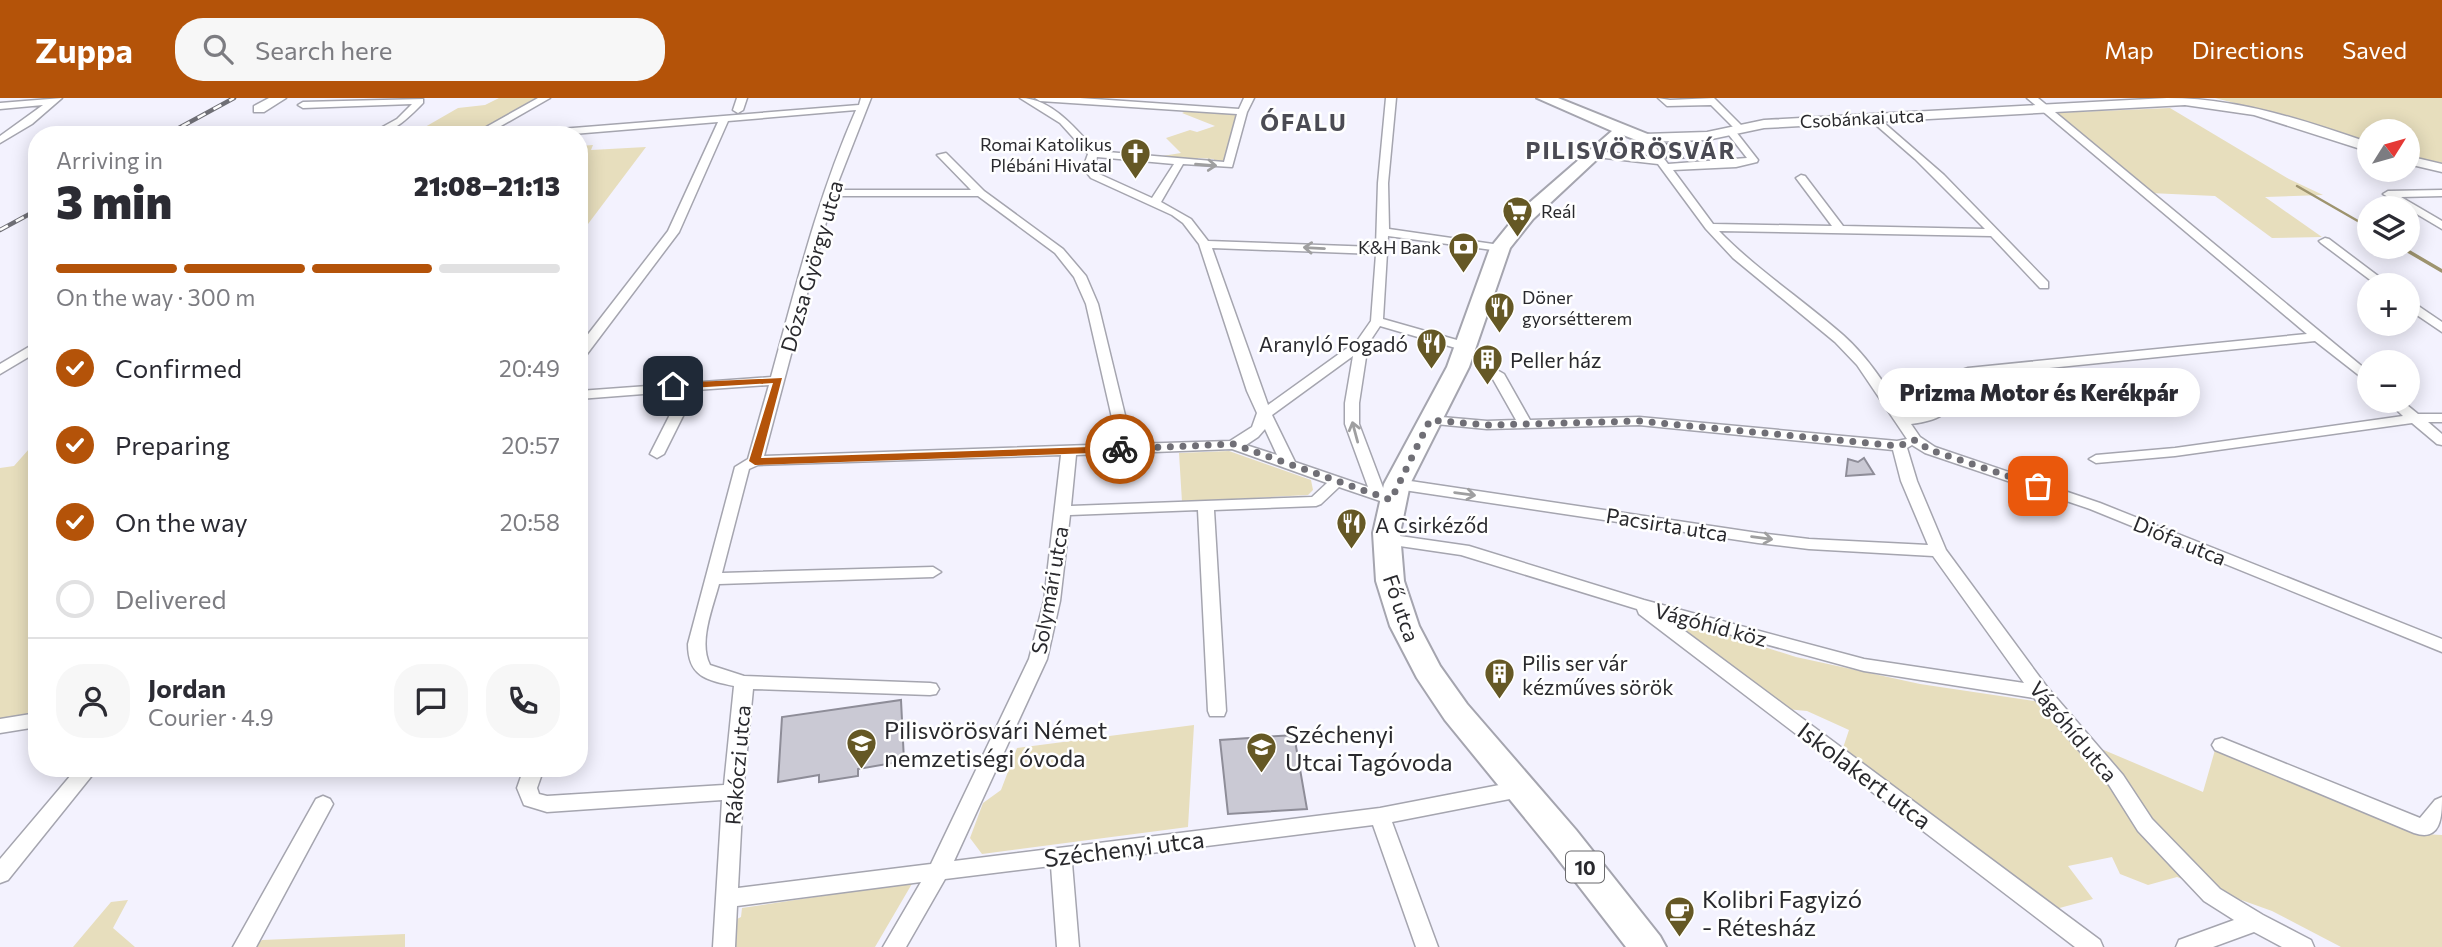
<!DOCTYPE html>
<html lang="en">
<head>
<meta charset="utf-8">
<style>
	:root { --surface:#fff; --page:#f7f7f7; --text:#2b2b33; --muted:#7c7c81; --line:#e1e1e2; --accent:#b45309 }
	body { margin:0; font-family:Commissioner,sans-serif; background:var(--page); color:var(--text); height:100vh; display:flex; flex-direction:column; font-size:26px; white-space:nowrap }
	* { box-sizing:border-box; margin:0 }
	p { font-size:23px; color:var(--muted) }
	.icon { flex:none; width:38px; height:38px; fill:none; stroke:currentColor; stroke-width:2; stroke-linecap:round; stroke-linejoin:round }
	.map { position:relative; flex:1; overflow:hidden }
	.details { position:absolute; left:28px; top:28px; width:560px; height:651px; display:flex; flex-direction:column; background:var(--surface); border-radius:28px; box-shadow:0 4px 18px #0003 }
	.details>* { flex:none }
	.needle { width:46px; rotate:53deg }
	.buttons { position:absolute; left:2357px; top:21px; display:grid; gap:14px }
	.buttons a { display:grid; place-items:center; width:63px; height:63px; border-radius:50%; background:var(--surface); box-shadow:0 4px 18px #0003; font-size:35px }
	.pin { position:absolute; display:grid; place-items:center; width:60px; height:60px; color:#fff; margin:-30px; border-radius:14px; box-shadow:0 4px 10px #0006 }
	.courier { position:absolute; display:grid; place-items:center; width:70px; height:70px; margin:-35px; border:5px solid #b45309; border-radius:50%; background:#fff; color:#222; box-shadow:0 2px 9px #0007 }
	.bubble { position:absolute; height:49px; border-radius:24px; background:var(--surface); box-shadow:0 4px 18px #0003; font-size:23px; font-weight:800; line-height:49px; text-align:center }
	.headline em { font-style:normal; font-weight:800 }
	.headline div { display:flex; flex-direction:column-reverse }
	.headline { display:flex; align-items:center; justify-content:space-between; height:119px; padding:0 28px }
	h1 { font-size:46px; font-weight:800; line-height:52px }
	.bar { display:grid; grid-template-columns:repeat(4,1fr); gap:10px 7px; align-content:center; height:84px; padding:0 28px }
	.bar i { height:9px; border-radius:5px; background:var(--line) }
	.bar .selected { background:var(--accent) }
	.bar p { grid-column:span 4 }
	.line { display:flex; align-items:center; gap:18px; padding:0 28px; border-top:2px solid var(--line) }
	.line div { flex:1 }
	.round { display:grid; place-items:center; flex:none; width:74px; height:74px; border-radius:28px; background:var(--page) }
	ol { padding:0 28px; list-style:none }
	li { display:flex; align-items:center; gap:21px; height:77px }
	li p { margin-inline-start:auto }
	li .icon { padding:7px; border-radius:50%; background:var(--accent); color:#fff; stroke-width:4 }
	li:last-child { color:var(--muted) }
	li i { width:38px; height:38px; border:4px solid var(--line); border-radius:50% }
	header { display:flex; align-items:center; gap:42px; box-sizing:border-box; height:98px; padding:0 35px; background:var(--accent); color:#fff }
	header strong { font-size:33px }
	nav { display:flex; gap:38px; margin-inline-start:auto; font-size:24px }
	.search { width:490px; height:63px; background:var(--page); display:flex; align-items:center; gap:18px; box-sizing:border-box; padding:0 24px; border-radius:28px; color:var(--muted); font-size:26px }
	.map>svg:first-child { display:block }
	.green { fill:#e7debd }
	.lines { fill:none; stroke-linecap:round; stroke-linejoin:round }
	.stream-far1 { stroke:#9e946f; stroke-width:2.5 }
	.stream { stroke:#9e946f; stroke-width:3.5 }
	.building { fill:#cac9d4; stroke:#8e8d98; stroke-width:2 }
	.street-casing { stroke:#a5a5af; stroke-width:3 }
	.secondary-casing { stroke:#a5a5af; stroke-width:3 }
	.primary-casing { stroke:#a5a5af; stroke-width:4 }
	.street { fill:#fff; fill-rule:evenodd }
	.secondary { fill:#fff; fill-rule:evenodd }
	.primary { fill:#fff; fill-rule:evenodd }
	.rail-casing { stroke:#6f6f76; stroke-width:4.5 }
	.rail { stroke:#fff; stroke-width:2.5; stroke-dasharray:9; stroke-linecap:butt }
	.oneway { stroke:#9f9fa0 }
	.route { fill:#b45309 }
	.done { stroke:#706f76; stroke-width:7; stroke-dasharray:0 12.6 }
	.labels { text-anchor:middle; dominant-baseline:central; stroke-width:5; stroke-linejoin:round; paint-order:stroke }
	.far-street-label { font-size:18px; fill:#29292d; stroke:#fff }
	.far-poi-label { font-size:18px; fill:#29292d; stroke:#fff; text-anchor:end }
	.shield { fill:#fff; stroke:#69696c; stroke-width:2 }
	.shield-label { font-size:19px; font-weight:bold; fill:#29292d }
	.street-label { font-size:21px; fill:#29292d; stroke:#fff }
	.poi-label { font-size:21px; fill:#29292d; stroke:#fff; text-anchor:start }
	.far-district-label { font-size:23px; font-weight:bold; letter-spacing:2px; fill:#4b4b54; stroke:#fff }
	.near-poi-label { font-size:24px; fill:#29292d; stroke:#fff; text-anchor:start }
	.near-street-label { font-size:24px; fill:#29292d; stroke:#fff }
</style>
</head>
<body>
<header>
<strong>Zuppa</strong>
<div class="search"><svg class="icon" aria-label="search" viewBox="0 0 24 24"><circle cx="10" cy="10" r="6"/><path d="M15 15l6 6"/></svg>Search here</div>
<nav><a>Map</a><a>Directions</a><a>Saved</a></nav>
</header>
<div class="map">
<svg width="2442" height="849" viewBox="0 0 2442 849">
	<rect width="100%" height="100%" fill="#f3f2fe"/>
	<path class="green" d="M499 0H542L473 37H378L400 28 425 29 458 10 485 7Z
		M2215 0H2442V66L2408 57V33H2370L2369 44 2322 28Z
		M2170 10 2289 81 2323 97 2265 99 2322 139 2272 140 2215 98 2150 95 2053 15Z
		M1188 12 1237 16 1223 66 1213 65 1214 61 1198 60 1196 64 1156 59 1181 55 1166 40 1190 32 1197 34 1215 28 1182 15Z
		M593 47 591 52 646 49 588 126 579 144V48Z
		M37 342V619L0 625V370L14 368Z
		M1229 353 1311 382 1313 392 1308 397 1182 404 1179 355Z
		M1691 526 1796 559 1920 586 2055 606 2092 647 2203 694 2215 652 2422 736 2442 737V849H2341L2272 813 2177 779 2148 787 2120 776 2112 759 2068 768 2093 801 2052 812 1842 653 1849 632 1807 613 1786 611 1682 532Z
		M1194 627 1188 729 982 756 970 740 983 705 1001 692 1017 650Z
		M913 784 875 849H733L735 822 741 819 742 810Z
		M128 802 113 830 135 849H73L111 804Z
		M405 836V849H253L262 842Z"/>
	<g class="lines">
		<path class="stream-far1" d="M2297 88 2370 130"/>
		<path class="stream" d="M2401 149 2442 173"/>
	</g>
	<path class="building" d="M1656 46H1674L1683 60H1667Z
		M1864 360 1874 376 1846 378 1848 361 1858 364Z
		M901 602 904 663 858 671V678L819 684V677L778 684 782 619Z
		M1294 637 1307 711 1228 716 1220 642Z"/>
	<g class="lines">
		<defs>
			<path id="street" d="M62 0 32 26 0 45V38L43 7 0 11V5Z
				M538 0H550L485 37H472Z
				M737 0H747L743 12 738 15 733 12Z
				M861 0H871L835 92H971L937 57 946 55 984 93 1063 151 1086 178 1098 206 1132 346 1230 343 1252 329 1257 315 1247 293 1199 146 1183 125 1172 117 1091 80 1083 70 1088 56 1060 25 1020 0C1052 0 1077 32 1096 53L1224 64 1237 16 1040 3 1035 0H1080L1239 11 1244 0H1254L1247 14 1232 69 1183 66 1161 104 1191 121 1208 143 1376 149 1378 85 1386 0H1396L1388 85 1389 131 1500 147 1506 150 1500 153 1388 138 1383 221 1471 246 1473 249 1466 253 1380 228 1368 246 1359 305V326L1385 395 1399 402 1396 405H1386L1339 389 1321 406 1316 408 1214 412 1226 613 1224 618H1210L1208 613 1198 412 1070 417 1060 503 1047 561 954 763 1380 710 1520 683 1527 686 1530 691 1527 696 1520 699 1392 724 1438 849H1416L1373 727 1072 765 1079 849H1057L1051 768 945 781 906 849H883L921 784 737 808 735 849H713L722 702 547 714 524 707 517 690 524 670H544L537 690 539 696 547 698 724 687 734 588C707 582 688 579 688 546L735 369 748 361 769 287 696 292 664 356 657 360 650 356 682 293 579 301V293L771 279C796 188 818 98 856 12L728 23 679 134 584 260 579 261V248L668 133 718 24 561 37H518L523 34 859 7ZM1097 59 1174 66 1152 100 1099 76 1093 70ZM833 98H978L1055 155 1074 179 1086 206 1118 346 764 358ZM1212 150 1376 156 1371 223 1357 243 1268 307ZM1353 258 1345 305V326L1368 389 1295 364 1272 317ZM1265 331 1277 357 1246 347 1258 339ZM1232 351 1327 385 1312 399 1071 408 1076 357ZM1061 357 1044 503 1029 561 931 766 738 790 743 694 753 591 930 597 936 596 939 591 936 586 930 585 744 578 710 567C698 544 713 509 719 486L933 479 941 474 933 469 722 475 749 371 758 367Z
				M1658 0 1670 2 1714 0 1743 29 1735 31 1711 7 1667 8Z
				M2027 0H2038L2370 275V286L2315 243 1971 278C1944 292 1969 319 1911 326L1920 339 1935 349 2100 405 2442 541V554L2090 411 1925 355 1912 347 1907 350 1917 383 1946 452 2047 589 2123 677 2152 721 2220 791 2263 817 2311 842 2314 849H2282L2254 834 2213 849H2176L2179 842 2234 822 2204 803 2138 733 2109 687 2034 600 1864 573 1666 519 2100 842 2103 849H2075L1639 516 1637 511 1461 457 1386 446 1378 441 1386 436 1469 448 1644 502 1864 561 2024 585 1933 458 1809 451 1758 445 1397 391 1389 386 1397 381 1758 435 1809 441 1928 447 1901 383 1893 352 1639 327 1487 331 1425 325 1423 322 1425 319 1430 318 1487 323 1516 322 1490 276 1497 272 1504 276 1530 322 1639 319 1897 343 1907 341 1857 267 1835 244 1733 160 1706 131 1658 66 1596 59 1591 56 1596 53 1653 59 1639 40 1644 37 1647 38 1668 66 1747 60 1725 32 1733 30 1758 62 1757 64 1736 69 1673 72 1713 126 1832 128 1796 80 1801 77 1805 78 1843 128 1985 131 1915 61 1868 20 1876 18 1944 77 2048 184V190H2040L1991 138 1719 133C1757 172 1802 201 1843 237 1869 260 1887 290 1906 318 1960 312 1932 280 1968 270L2307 236Z
				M423 1V5C407 21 392 37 368 37L397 21 412 6 303 10 298 7 303 4Z
				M2442 92V98L2401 99 2442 123V131L2383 96 2388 93Z
				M2325 140 2329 141 2390 187H2377L2321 145 2319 143Z
				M2408 201 2442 224V234L2408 211Z
				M37 244V254L0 276V266Z
				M2387 303H2402L2418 316H2442V324H2428L2442 336V347L2437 346 2412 325 2175 358 2096 365 2089 361 2096 357 2175 350 2403 318Z
				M37 615V629L0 635V621Z
				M2222 640 2420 720 2435 702 2442 699C2442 719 2441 744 2414 735L2215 652 2212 647 2215 642Z
				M77 670H98L8 782 0 785V761Z
				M323 698 330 701 333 706 256 849H233L316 701Z"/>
			<path id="secondary" d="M269 0H286L264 14H254V8Z
				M2167 0C2238 0 2303 22 2370 45V54L2254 17 2185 7 1764 30 1707 42 1644 44 1637 40 1644 36 1707 34 1764 22Z
				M2408 58 2442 66V74L2408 66Z"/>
			<path id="primary" d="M1537 0H1558L1650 37 1652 40 1644 45 1623 37 1533 121 1510 150 1469 269 1410 386 1400 435 1404 483 1419 528 1440 568 1467 606 1576 732 1660 838 1666 849H1626L1551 752 1445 622 1417 580 1390 528 1376 483 1373 435 1384 386 1447 269 1490 150 1520 113 1612 33Z"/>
		</defs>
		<use href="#street" class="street-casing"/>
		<use href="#secondary" class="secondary-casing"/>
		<use href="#primary" class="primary-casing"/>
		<use href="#street" class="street"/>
		<use href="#secondary" class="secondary"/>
		<use href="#primary" class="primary"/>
		<defs>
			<path id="rail" d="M166 37 234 0
				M0 132 37 112"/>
		</defs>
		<use href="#rail" class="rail-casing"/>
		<use href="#rail" class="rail"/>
	</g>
	<defs><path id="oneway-shaft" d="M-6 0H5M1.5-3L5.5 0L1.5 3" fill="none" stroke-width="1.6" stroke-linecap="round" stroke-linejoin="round" transform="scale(1.75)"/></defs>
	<g class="oneway">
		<use href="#oneway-shaft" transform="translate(1206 67) rotate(4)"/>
		<use href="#oneway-shaft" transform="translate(1314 150) rotate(-177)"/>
		<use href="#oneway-shaft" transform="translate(1355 334) rotate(-105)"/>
		<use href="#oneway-shaft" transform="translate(1465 396) rotate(8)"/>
		<use href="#oneway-shaft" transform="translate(1762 440) rotate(7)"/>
	</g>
	<path class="route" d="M782 280 761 360 1120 348 1126 351 1120 354 755 367 749 363 773 285 673 291 668 288 673 285Z"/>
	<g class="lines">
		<path class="done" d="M1120 351 1233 346 1391 402 1430 322 1487 327 1639 323 1899 348 1915 342 1930 352 2038 388"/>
	</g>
	<defs>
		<symbol id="church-pin" viewBox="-11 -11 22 30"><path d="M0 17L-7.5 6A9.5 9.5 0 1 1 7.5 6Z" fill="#655825" stroke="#fff"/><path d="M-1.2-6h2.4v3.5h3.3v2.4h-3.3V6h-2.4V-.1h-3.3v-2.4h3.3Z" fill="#fff"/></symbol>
		<symbol id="supermarket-pin" viewBox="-11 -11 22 30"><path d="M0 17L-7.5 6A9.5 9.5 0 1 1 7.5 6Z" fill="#655825" stroke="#fff"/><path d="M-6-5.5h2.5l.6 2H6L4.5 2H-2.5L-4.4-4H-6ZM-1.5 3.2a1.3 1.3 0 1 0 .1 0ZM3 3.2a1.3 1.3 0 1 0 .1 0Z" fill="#fff"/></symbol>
		<symbol id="bank-pin" viewBox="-11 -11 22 30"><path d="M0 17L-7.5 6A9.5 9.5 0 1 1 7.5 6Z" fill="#655825" stroke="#fff"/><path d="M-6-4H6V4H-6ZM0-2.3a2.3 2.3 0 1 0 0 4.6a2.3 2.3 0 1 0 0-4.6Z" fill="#fff"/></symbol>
		<symbol id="restaurant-pin" viewBox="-11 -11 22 30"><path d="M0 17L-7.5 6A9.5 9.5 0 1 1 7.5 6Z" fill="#655825" stroke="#fff"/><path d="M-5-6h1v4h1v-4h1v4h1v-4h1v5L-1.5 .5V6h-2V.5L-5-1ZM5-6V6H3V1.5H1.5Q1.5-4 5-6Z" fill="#fff"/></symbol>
		<symbol id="building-pin" viewBox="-11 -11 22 30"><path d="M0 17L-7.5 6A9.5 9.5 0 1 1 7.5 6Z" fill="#655825" stroke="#fff"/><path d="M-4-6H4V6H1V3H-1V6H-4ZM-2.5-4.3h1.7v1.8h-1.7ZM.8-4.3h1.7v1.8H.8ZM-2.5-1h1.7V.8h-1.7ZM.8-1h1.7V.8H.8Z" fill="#fff"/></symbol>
		<symbol id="school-pin" viewBox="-11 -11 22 30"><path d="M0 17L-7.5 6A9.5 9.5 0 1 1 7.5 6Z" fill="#655825" stroke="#fff"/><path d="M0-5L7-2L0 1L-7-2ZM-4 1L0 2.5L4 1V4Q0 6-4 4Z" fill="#fff"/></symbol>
		<symbol id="cafe-pin" viewBox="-11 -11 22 30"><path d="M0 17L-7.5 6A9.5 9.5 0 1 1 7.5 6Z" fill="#655825" stroke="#fff"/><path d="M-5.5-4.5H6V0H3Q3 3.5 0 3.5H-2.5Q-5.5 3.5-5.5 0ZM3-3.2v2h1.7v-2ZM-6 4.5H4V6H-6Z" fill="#fff"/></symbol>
	</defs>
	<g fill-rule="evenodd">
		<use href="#church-pin" x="1118" y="38" width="35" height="47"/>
		<use href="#supermarket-pin" x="1500" y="96" width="35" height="47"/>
		<use href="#bank-pin" x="1446" y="132" width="35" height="47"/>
		<use href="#restaurant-pin" x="1482" y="192" width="35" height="47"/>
		<use href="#restaurant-pin" x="1414" y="228" width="35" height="47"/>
		<use href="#building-pin" x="1470" y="244" width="35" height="47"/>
		<use href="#restaurant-pin" x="1334" y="408" width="35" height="47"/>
		<use href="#building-pin" x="1482" y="558" width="35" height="47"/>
		<use href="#school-pin" x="844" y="628" width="35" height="47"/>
		<use href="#school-pin" x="1244" y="632" width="35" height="47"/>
		<use href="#cafe-pin" x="1662" y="796" width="35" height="47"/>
	</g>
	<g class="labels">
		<g class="far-street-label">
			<text transform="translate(1862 20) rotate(-3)">Csobánkai utca</text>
		</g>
		<g class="far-poi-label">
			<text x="1112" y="46">Romai Katolikus<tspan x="1112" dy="21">Plébáni Hivatal</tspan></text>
			<text x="1541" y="113" text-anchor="start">Reál</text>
			<text x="1441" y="149">K&amp;H Bank</text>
			<text x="1522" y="199" text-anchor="start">Döner<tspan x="1522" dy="21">gyorsétterem</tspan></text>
		</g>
		<rect class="shield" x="1566" y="753.5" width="38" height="31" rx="5"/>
		<g class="shield-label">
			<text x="1585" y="769">10</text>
		</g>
		<g class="street-label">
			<text transform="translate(811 168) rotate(-74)">Dózsa György utca</text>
			<text transform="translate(1667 426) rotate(9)">Pacsirta utca</text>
			<text transform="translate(2180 442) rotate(22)">Diófa utca</text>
			<text transform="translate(1049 492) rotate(-80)">Solymári utca</text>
			<text transform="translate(1402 510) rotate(71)">Fő utca</text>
			<text transform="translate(1711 526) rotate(15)">Vágóhíd köz</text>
			<text transform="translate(2074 633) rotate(50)">Vágóhíd utca</text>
			<text transform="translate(737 667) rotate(-85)">Rákóczi utca</text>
		</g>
		<g class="poi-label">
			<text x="1408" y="245" text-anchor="end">Aranyló Fogadó</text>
			<text x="1510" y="261">Peller ház</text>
			<text x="1375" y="426">A Csirkéződ</text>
			<text x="1522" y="564">Pilis ser vár<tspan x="1522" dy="24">kézműves sörök</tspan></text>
		</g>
		<g class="far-district-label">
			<text x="1304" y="24">ÓFALU</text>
			<text x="1631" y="52">PILISVÖRÖSVÁR</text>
		</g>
		<g class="near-poi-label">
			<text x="884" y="631">Pilisvörösvári Német<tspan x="884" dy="28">nemzetiségi óvoda</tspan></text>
			<text x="1285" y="635">Széchenyi<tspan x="1285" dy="28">Utcai Tagóvoda</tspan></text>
			<text x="1702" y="800">Kolibri Fagyizó<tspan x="1702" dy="28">- Rétesház</tspan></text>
		</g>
		<g class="near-street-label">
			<text transform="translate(1865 677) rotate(37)">Iskolakert utca</text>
			<text transform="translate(1124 750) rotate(-7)">Széchenyi utca</text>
		</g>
	</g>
</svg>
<div class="buttons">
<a><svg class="needle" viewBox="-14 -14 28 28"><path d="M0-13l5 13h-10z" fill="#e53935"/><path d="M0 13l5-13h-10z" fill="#7c7c81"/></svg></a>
<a><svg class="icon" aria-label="layers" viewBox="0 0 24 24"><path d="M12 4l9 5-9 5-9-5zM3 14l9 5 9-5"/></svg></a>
<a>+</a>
<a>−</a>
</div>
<div class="pin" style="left:2038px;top:388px;background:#ea580c"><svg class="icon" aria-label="bag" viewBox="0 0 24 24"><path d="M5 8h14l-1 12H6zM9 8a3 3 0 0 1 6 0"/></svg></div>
<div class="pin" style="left:673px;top:288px;background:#1f2937"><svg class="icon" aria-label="home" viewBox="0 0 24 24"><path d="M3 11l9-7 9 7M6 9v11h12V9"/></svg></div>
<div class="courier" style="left:1120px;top:351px"><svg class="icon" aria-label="bike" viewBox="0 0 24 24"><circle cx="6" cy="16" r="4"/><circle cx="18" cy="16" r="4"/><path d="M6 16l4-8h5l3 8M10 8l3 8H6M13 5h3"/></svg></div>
<div class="bubble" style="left:1878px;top:270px;width:322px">Prizma Motor és Kerékpár</div>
<section class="details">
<div class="headline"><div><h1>3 min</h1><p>Arriving in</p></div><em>21:08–21:13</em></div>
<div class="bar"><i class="selected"></i><i class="selected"></i><i class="selected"></i><i></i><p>On the way · 300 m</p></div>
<ol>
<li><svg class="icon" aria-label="check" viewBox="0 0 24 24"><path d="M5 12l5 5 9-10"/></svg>Confirmed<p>20:49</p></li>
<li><svg class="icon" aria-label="check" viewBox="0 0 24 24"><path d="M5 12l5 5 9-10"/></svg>Preparing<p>20:57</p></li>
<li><svg class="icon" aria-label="check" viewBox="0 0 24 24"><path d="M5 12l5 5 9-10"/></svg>On the way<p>20:58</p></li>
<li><i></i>Delivered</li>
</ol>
<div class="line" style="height:126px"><a class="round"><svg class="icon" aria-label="person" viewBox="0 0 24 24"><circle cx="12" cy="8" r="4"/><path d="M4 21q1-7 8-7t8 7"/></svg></a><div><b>Jordan</b><p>Courier · 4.9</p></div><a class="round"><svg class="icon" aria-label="chat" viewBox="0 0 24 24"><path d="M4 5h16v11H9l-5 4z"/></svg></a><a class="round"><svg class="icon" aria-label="phone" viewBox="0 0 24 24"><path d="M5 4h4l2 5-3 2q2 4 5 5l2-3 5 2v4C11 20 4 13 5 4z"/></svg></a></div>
</section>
</div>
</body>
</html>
